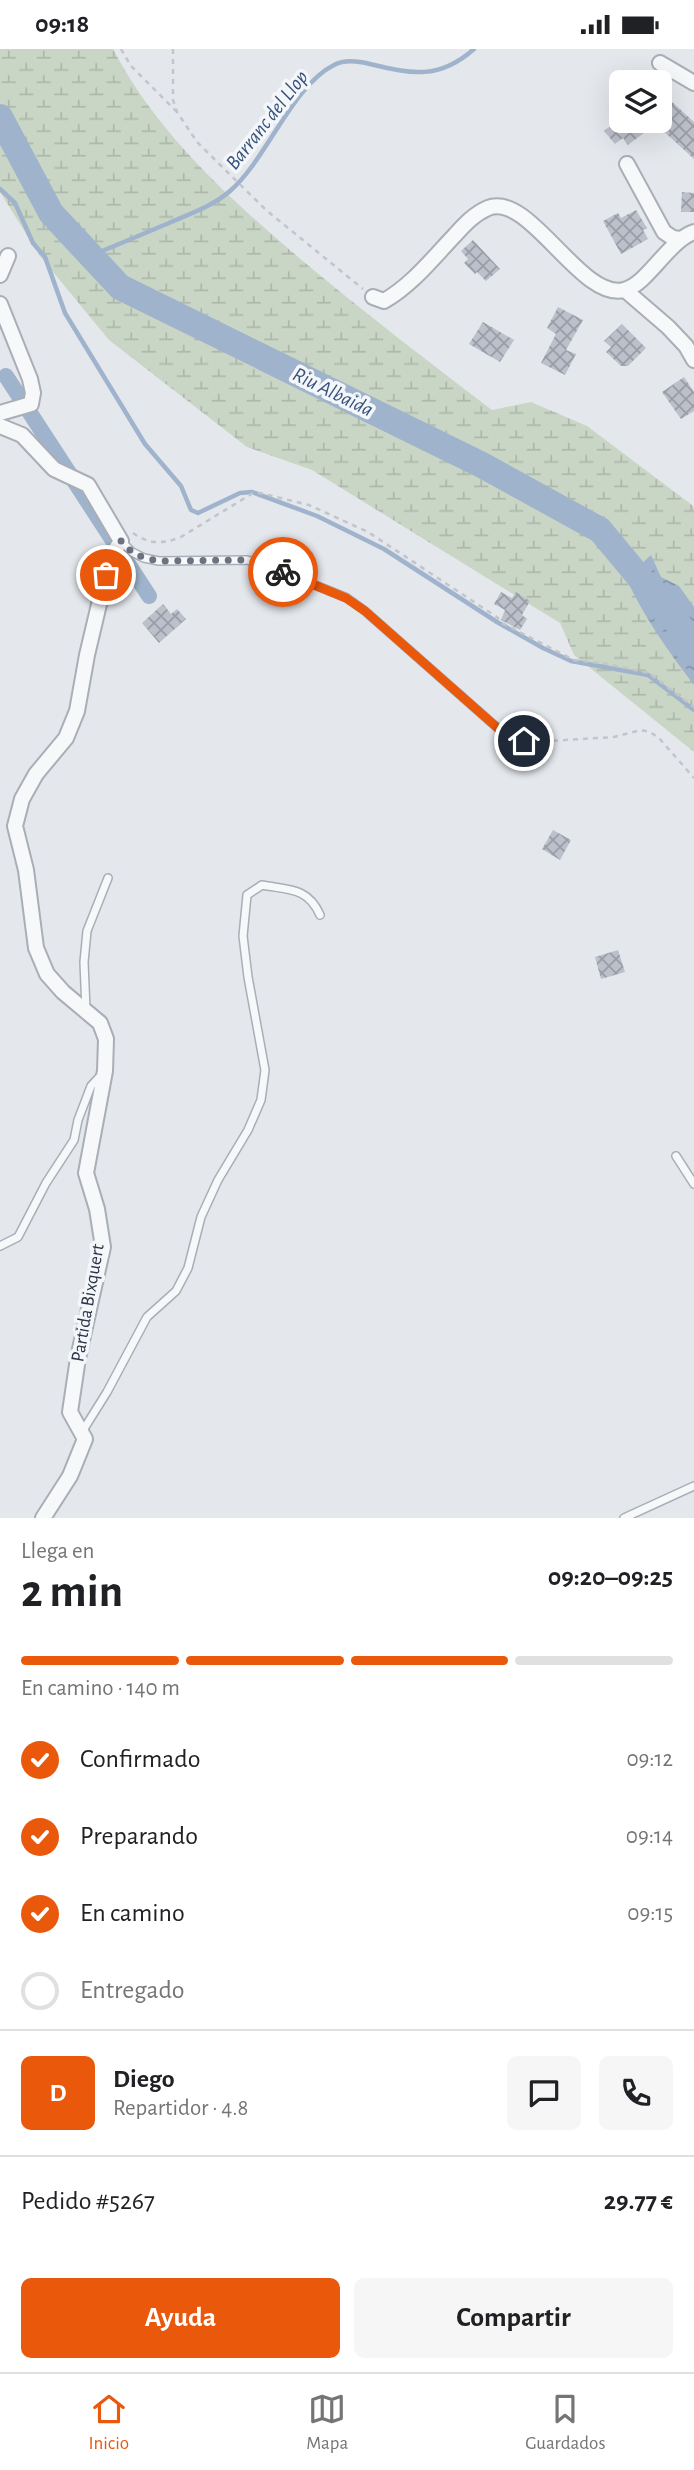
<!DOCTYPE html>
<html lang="es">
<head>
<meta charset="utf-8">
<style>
	:root { --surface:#fff; --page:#f6f6f6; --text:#202124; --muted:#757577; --line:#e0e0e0; --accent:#ea580c }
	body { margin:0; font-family:"Alegreya Sans",sans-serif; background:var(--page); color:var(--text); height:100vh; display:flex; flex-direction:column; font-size:26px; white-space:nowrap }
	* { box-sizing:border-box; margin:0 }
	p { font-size:23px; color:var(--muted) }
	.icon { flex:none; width:38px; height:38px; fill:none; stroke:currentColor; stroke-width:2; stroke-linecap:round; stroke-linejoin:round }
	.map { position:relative; height:1469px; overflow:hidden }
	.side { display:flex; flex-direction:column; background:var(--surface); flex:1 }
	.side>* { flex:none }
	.buttons { position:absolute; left:609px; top:21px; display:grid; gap:14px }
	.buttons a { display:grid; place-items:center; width:63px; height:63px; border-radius:10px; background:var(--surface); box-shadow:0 7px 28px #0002; font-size:35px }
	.pin { position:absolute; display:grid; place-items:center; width:60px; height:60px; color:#fff; margin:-30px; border:4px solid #fff; border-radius:50%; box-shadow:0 2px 7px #0007 }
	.courier { position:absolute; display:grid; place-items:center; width:70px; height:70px; margin:-35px; border:5px solid #ea580c; border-radius:50%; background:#fff; color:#222; box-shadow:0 2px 9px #0007 }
	.head em { font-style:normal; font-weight:700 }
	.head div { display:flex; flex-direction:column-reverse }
	.head { display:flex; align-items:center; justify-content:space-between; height:119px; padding:0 21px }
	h1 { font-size:46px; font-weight:700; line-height:52px }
	.bar { display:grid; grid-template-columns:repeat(4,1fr); gap:10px 7px; align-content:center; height:84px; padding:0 21px }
	.bar i { height:9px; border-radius:5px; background:var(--line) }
	.bar .current { background:var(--accent) }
	.bar p { grid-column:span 4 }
	.line { display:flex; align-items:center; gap:18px; padding:0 21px; border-top:2px solid var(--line) }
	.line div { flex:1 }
	.round { display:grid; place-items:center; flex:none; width:74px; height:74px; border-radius:10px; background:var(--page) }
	ol { padding:0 21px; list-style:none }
	li { display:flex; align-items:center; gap:21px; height:77px }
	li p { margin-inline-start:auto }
	li .icon { padding:7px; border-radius:50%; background:var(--accent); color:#fff; stroke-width:4 }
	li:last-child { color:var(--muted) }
	li i { width:38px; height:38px; border:4px solid var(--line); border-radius:50% }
	.button { display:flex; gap:14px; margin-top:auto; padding:14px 21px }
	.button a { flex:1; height:80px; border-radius:10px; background:var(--accent); color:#fff; font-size:28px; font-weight:700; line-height:80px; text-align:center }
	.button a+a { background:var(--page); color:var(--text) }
	.status { display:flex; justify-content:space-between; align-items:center; height:49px; padding:0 35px; background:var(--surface); direction:ltr }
	.status svg { height:19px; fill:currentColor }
	.tab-bar { display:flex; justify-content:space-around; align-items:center; height:98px; border-top:2px solid var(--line); background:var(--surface); font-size:19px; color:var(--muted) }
	.tab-bar a { display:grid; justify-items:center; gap:4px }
	.tab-bar .current { color:var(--accent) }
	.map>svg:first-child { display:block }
	.wetland { fill:url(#wetland-marsh) }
	.water { fill:url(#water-ripples) }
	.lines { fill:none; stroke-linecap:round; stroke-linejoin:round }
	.stream { stroke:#9fb4cc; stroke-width:4.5 }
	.canal { stroke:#9fb4cc; stroke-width:16 }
	.river { stroke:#9fb4cc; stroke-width:26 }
	.building { fill:url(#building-cross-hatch) }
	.lane-casing { stroke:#a9aeb7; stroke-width:10 }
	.street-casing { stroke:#a9aeb7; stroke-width:18 }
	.path { stroke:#c2c5cb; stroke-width:2.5; stroke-dasharray:5 5; stroke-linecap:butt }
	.lane { stroke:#f7f8fa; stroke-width:7 }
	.street { stroke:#f7f8fa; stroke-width:14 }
	.done { stroke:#6c737f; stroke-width:7; stroke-dasharray:0 12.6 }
	.route { stroke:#ea580c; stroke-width:9 }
	.labels { text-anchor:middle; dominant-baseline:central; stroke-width:7; stroke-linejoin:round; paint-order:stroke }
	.street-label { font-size:19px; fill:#2b3445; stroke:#f4f6f9 }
	.water-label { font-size:21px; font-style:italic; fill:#34527a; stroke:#f4f6f9 }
</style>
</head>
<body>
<div class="status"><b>09:18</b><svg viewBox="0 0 49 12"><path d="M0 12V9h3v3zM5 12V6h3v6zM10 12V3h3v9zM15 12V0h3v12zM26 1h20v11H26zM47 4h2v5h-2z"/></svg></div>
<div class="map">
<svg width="694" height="1469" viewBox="0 0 694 1469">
	<defs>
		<pattern id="wetland-marsh" width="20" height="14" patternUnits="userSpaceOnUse" patternTransform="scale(1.75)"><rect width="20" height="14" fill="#c9d6c5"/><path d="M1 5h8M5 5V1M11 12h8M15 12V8" fill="none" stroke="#adb8ab"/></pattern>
		<pattern id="water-ripples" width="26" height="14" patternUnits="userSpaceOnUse" patternTransform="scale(1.75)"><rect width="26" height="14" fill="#9fb4cc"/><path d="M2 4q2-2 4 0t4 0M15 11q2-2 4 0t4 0" fill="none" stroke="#8293a7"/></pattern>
		<pattern id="building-cross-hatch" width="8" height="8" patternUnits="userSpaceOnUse" patternTransform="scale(1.75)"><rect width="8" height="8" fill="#bbc0ca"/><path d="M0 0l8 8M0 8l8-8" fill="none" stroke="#989da6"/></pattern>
	</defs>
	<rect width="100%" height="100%" fill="#e4e7ec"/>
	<path class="wetland" d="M0 0H113C157 85 232 152 304 213 365 264 429 313 492 361L531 353 587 377 692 456 694 459V703L574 606 560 574 312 421 247 398 109 291 40 207 0 143Z"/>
	<path class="water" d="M651 506 661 528 679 537 694 558V636C668 602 644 568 626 529Z"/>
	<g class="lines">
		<path class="stream" d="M0 140 15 154 33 194 45 208 65 264 145 395 181 437 191 461 198 464 240 444 252 443 317 467 384 500 497 573 543 599 571 612 648 626 694 661
			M90 207C117 196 143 185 169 174 189 165 213 157 230 142 267 110 292 37 334 16 345 10 358 12 370 15 412 25 439 31 474 0"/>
		<path class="canal" d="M6 327 149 547"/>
		<path class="river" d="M0 68 51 164 120 238 482 416 600 481 694 594"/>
	</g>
	<path class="building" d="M670 51 694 73V110L660 79V62Z
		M618 72H659L628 96 623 89 615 95 604 82Z
		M682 143 694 144V163H681Z
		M636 161 647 179 643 181 648 190 621 205 603 172 618 164 621 169Z
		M473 191 500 220 486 232 477 223 475 225 464 214 468 210 461 202Z
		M558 258 583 271 566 301 576 305 565 326 541 314 556 285 547 279Z
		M483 273 514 291 500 313 469 295Z
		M622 275 646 299 628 317H621L606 303 611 298 604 292Z
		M684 328 694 343V362L681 370 662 343Z
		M501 543 512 549 516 543 530 552 522 566 527 570 520 581 501 571 505 561 494 555Z
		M163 555 171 565 177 560 186 570 159 594 142 574Z
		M553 781 571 791 560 811 542 800Z
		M618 901 625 923 601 930 595 908Z"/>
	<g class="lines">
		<defs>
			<path id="lane" d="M121 492 132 503 144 509 159 512 247 511 268 517 347 549 365 562 501 682 524 692
				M86 961 84 913 87 882 108 829
				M676 1107 694 1135
				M0 1197 18 1188 46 1134 74 1091 78 1071 91 1037 102 1025
				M82 1383 107 1343 147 1268 176 1242 188 1219 201 1168 218 1131 248 1081 261 1051 265 1021 248 928 243 887 247 846 262 836C288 841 308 838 320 866
				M624 1469 694 1437"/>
			<path id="street" d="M660 14 694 34
				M627 115 664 183 673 189 680 190
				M0 226 8 207
				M625 241 668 278 686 297 694 311
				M373 248 384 252C412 236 433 209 455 186 464 176 474 165 488 159 529 142 581 252 624 241 648 235 667 193 694 183
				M0 255 30 330 33 344 31 355 0 364
				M0 377 22 386 54 420 88 436 121 492 110 509 87 606 77 662 66 689 36 725 22 750 15 777 26 821 36 899 47 925 63 943 100 974 106 990 105 1022 86 1124 97 1160 103 1198 78 1309 70 1363 85 1390 70 1427 43 1469"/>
		</defs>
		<use href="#lane" class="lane-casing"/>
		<use href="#street" class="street-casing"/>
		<path class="path" d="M121 0 131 17 177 63
			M173 0V51L177 63 197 93 266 161 363 240
			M133 484C150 496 163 495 181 488L253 444H260L309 456 368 483 497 568 502 574 574 611 608 615 649 624 694 658
			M533 693 614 688 641 681 650 683 659 689 694 729"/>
		<use href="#lane" class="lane"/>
		<use href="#street" class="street"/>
	</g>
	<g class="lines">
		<path class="done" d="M106 526 110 509 121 492 132 503 144 509 159 512 247 511 283 523"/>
		<path class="route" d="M283 523 346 549 365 562 501 682 524 692"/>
	</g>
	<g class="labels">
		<g class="street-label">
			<text transform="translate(88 1254) rotate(-80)">Partida Bixquert</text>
		</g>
		<g class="water-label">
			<text transform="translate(267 71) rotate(-52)">Barranc del Llop</text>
			<text transform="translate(333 343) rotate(26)">Riu Albaida</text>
		</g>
	</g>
</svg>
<div class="buttons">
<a><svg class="icon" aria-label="layers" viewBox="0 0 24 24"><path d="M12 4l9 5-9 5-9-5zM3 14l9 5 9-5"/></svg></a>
</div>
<div class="pin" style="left:106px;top:526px;background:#ea580c"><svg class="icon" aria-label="bag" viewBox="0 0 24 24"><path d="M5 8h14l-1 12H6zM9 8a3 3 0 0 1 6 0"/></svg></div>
<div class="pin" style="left:524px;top:692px;background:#1f2937"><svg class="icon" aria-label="home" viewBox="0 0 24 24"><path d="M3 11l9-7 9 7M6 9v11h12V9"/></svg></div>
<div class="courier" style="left:283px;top:523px"><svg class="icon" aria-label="bike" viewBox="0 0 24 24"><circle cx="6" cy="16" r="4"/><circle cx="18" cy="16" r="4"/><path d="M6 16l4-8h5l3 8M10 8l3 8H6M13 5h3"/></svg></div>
</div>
<section class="side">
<div class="head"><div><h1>2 min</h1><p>Llega en</p></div><em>09:20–09:25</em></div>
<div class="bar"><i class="current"></i><i class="current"></i><i class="current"></i><i></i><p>En camino · 140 m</p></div>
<ol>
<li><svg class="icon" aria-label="check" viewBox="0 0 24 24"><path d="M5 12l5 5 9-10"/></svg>Confirmado<p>09:12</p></li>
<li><svg class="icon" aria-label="check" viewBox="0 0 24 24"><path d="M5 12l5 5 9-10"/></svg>Preparando<p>09:14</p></li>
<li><svg class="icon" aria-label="check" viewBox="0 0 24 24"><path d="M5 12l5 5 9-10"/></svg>En camino<p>09:15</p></li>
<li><i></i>Entregado</li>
</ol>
<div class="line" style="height:126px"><b class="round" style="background:var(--accent);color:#fff">D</b><div><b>Diego</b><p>Repartidor · 4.8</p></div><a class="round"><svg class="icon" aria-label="chat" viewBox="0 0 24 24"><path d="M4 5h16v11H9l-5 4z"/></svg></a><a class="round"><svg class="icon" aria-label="phone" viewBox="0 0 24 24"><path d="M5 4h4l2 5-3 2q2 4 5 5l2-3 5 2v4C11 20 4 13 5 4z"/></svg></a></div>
<div class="line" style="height:91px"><div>Pedido #5267</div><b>29.77 €</b></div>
<div class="button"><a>Ayuda</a><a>Compartir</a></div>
</section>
<nav class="tab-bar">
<a class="current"><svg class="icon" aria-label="home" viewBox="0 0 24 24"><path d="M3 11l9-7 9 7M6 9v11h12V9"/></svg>Inicio</a>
<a><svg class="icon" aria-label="map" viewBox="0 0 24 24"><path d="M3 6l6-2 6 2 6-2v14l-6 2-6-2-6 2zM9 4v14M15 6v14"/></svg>Mapa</a>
<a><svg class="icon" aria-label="saved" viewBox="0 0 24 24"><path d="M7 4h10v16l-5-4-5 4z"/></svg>Guardados</a>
</nav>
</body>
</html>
